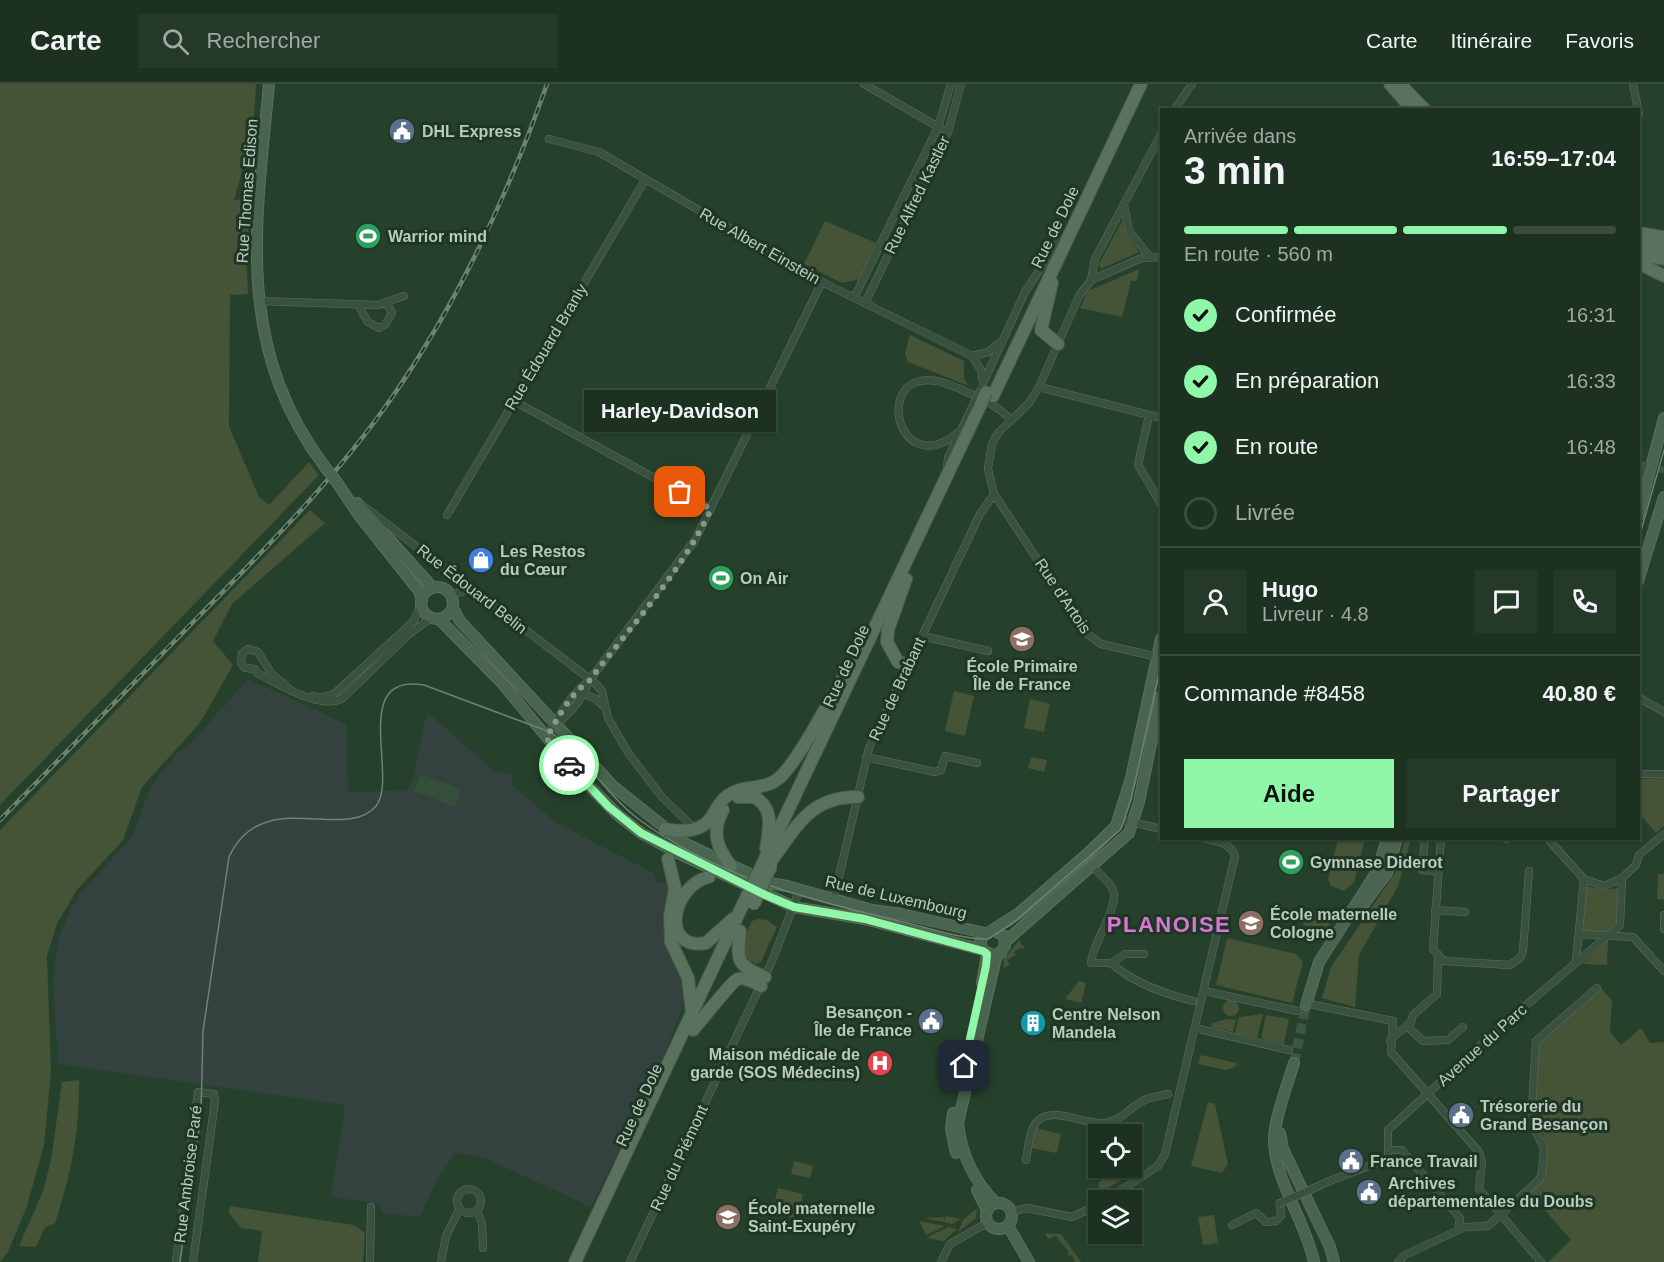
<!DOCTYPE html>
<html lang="fr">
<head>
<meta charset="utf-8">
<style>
	:root { --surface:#1c3120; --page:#253929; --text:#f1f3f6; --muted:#a0a9a5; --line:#3a4c3e; --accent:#90f7a8 }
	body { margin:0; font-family:Arial,sans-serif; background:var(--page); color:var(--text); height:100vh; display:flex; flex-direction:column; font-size:22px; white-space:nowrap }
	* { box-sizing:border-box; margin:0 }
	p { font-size:20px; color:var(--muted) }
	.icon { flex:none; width:33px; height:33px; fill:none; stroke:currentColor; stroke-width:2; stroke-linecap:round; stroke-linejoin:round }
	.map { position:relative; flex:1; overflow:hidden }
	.details { position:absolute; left:1160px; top:24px; width:480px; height:732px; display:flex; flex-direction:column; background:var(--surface); border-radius:0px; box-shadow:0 2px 4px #0004,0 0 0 2px var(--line) }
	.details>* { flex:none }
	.tools { position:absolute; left:1088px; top:1040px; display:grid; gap:12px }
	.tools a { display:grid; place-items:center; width:54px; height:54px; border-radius:0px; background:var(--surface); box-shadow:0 2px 4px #0004,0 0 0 2px var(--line); font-size:30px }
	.pin { position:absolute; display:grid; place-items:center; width:51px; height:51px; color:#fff; margin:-26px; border-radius:12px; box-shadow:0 3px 9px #0006 }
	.courier { position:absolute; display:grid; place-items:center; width:60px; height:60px; margin:-30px; border:4px solid #90f7a8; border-radius:50%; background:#fff; color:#222; box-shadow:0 2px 8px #0007 }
	.bubble { position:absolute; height:42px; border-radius:0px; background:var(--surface); box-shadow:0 2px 4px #0004,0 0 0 2px var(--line); font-size:20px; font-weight:800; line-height:42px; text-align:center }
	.summary em { font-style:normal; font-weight:800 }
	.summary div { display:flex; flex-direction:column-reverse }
	.summary { display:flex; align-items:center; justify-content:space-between; height:102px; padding:0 24px }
	h1 { font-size:39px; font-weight:800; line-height:45px }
	.bar { display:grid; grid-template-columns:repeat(4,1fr); gap:9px 6px; align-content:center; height:72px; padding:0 24px }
	.bar i { height:8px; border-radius:4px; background:var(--line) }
	.bar .current { background:var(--accent) }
	.bar p { grid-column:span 4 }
	.line { display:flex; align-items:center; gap:15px; padding:0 24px; border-top:2px solid var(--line) }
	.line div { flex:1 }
	.round { display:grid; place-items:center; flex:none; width:63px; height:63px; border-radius:0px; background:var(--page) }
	ol { padding:0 24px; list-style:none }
	li { display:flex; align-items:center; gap:18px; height:66px }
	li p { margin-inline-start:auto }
	li .icon { padding:6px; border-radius:50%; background:var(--accent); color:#111; stroke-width:4 }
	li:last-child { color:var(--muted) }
	li i { width:33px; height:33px; border:3px solid var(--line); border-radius:50% }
	.action { display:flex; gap:12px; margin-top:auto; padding:12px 24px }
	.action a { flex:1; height:69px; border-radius:0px; background:var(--accent); color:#111; font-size:24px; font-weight:800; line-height:69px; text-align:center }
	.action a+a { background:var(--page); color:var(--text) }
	header { display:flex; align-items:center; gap:36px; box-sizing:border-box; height:84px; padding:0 30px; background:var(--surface); border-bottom:2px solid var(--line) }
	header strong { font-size:28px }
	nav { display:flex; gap:33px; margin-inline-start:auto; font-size:21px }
	.search { width:420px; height:54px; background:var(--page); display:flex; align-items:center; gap:15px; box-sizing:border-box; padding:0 21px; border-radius:0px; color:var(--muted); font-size:22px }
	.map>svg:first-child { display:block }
	.medical { fill:#33423e }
	.airport { fill:#344e3a }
	.green { fill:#455336 }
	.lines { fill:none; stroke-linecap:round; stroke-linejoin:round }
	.street-tunnel { stroke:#3c5641; stroke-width:7; stroke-dasharray:7 3.5; stroke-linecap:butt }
	.secondary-tunnel { stroke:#3c5641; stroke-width:10; stroke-dasharray:10 5; stroke-linecap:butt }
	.street-casing { stroke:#5c7160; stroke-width:8 }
	.secondary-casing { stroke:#5c7160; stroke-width:12 }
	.primary-casing { stroke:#445a49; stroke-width:14 }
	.street { stroke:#3b513f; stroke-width:7 }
	.secondary { stroke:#49644f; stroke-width:10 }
	.primary { stroke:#59715d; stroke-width:12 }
	.tram { stroke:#6a846f; stroke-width:1.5 }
	.rail-casing { stroke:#6a846f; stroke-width:4.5 }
	.rail { stroke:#1f3624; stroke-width:2; stroke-dasharray:7; stroke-linecap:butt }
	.street-bridge-casing { stroke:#5c7160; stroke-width:8; stroke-linecap:butt }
	.secondary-bridge-casing { stroke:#5c7160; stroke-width:12; stroke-linecap:butt }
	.primary-bridge-casing { stroke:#445a49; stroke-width:14; stroke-linecap:butt }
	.street-bridge { stroke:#3b513f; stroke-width:7 }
	.secondary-bridge { stroke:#49644f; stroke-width:10 }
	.primary-bridge { stroke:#59715d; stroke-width:12 }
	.done { stroke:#859b89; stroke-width:6; stroke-dasharray:0 10.8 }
	.route { stroke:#90f7a8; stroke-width:8 }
	.labels { text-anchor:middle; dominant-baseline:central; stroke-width:6; stroke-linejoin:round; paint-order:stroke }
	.poi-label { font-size:16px; font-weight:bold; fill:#b8cbbc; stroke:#1f3624; text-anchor:start }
	.street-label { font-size:16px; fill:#b8cbbc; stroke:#1f3624 }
	.district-label { font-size:22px; font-weight:bold; letter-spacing:1.5px; fill:#d977d5; stroke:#1f3624 }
</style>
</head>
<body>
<header>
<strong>Carte</strong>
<div class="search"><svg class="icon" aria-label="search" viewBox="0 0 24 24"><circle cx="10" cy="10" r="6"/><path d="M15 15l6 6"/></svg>Rechercher</div>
<nav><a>Carte</a><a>Itinéraire</a><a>Favoris</a></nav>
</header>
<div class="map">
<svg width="1664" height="1178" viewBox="0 0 1664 1178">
	<rect width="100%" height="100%" fill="#26412b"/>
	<path class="medical" d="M248 595 346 640 348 708 408 706 413 694 427 628 493 686 513 691 511 700 556 739 654 789 657 800 670 796 667 817 685 915 663 975 591 1123 483 1073 455 1069 437 1096 420 1133 382 1129 381 1120 331 1113 345 1021 58 980 53 897 58 856 70 827 80 810 132 753 151 702 177 669 191 659Z"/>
	<path class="airport" d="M421 690 461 705 455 723 414 707Z"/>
	<path class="green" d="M0 0H256L253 49 234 116 252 114 246 169 248 210 230 211 229 342 259 413 269 421 309 378 319 391 0 721Z
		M825 137 876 159 860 195 842 199 804 180Z
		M1122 137 1126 150 1139 168 1101 185 1099 180Z
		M1139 185 1137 197H1131L1122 233 1080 224 1088 207Z
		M910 251 964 277V295L969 302 908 278 905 269Z
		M310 426 325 439 232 520 213 557 233 581 200 639 142 703 123 756 76 807 57 840 47 872 51 987 44 1061 27 1122 8 1168 0 1178V746Z
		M954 607 974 612 965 652 945 647Z
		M1030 615 1050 620 1044 648 1024 644Z
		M1031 673 1047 676 1044 688 1028 684Z
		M1664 694V742L1656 749 1638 728V695Z
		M1338 755H1365L1354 798 1344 807 1331 802 1328 795Z
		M1405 755H1411L1398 802 1359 871 1355 923 1322 914 1331 883 1395 789Z
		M1658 790H1664V816L1657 815Z
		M1586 802 1605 806 1618 804 1616 842 1606 850 1583 847Z
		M1334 827 1327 847 1303 841 1305 828Z
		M758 835 767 836 777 843 761 878 757 880C734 873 745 852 752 837Z
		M1227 854 1296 870 1303 878 1292 919 1216 901Z
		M1019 856 1025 865 1020 864 1014 868 1016 871 1007 876 1010 880 1004 884 1003 876Z
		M1608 856 1607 881 1582 880Z
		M1079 897 1086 899 1081 919 1065 915Z
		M1601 904 1612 917 1610 948 1621 961 1641 944 1650 959 1664 958V1178H1548L1571 1156 1530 1109 1545 1091 1546 1059 1535 1033 1538 959Z
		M1223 924a8 8 0 1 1 16 0a8 8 0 1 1-16 0Z
		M1263 930 1257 954 1235 949 1239 933Z
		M1266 931 1289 935 1284 960 1261 955Z
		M1227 935 1236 936 1233 948 1211 943 1212 939Z
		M1201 971 1237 979 1235 983 1225 986 1198 980Z
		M79 996C80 1046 71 1091 55 1139L45 1144 36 1163 19 1162 43 1107 51 1076 62 998Z
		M1208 1018 1215 1020 1228 1080 1222 1089 1191 1082Z
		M1036 1044 1061 1050 1057 1069 1031 1064Z
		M794 1077 813 1082 810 1094 791 1090Z
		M1110 1089 1119 1090 1123 1095 1099 1109V1098Z
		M778 1104 803 1110 797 1135 772 1129Z
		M230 1122 354 1141 365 1149 363 1178H258L262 1147 241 1144 229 1129Z
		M977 1124 976 1134 958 1148 963 1136Z
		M1214 1131 1218 1159 1203 1161 1198 1133Z
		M946 1132 961 1135 952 1140 925 1134 944 1133V1137Z
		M919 1137 945 1142 926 1151Z
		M948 1143 957 1145 944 1157 926 1154Z
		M1045 1149 1061 1150 1081 1178H1075L1072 1171 1068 1172V1167L1056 1152 1048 1155Z"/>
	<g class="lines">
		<path class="street-tunnel" d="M1649 383 1664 386"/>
		<path class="secondary-tunnel" d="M1294 979 1306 921"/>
		<defs>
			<path id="street" d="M864 0 942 45
				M1633 0 1639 30
				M1174 26 1192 0
				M549 55 599 68 822 198 972 272 981 286 983 299
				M1124 121 1129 147 1149 172
				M1091 196 1142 174 1161 173
				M854 214 938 43 951 0
				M258 217 378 221 404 212
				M865 219 948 48 961 0
				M358 221 368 238 379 244 385 241 392 229 387 220
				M972 272 988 268 1001 258
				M984 297 1025 208 1059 156
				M1039 303 1161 334
				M514 317 711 425
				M1149 331 1138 381 1161 420
				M960 347C891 407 866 260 960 305 978 313 997 321 1011 336
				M947 384 948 374 974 319
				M1638 394 1645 382
				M362 421 595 599 602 607 608 634 629 670 662 713 695 745
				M447 431 645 96
				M451 511 471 505
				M922 552 988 567
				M1158 573 1101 560 1086 549 994 410 988 385 992 360 998 349 1029 319 1039 303 1079 212 1091 196 1095 175 1161 50
				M287 603 271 589 258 568 248 565 242 569 241 579 245 584 255 585 257 589C279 600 321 627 343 614L409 550 431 534
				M584 610 596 615 605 624
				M313 612 320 614 334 610 413 538 421 521
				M1638 613 1664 628
				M557 639C572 629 582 614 589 597
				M546 654C559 633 568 612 589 597L695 456 822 198
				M866 673 935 688 941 686 945 672 977 679
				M1638 690H1664
				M1119 735 1161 745
				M1425 754 1422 786 1437 787
				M1441 754 1433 865 1444 877 1510 881 1520 874 1523 867 1529 787
				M1503 754 1507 755
				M1547 754 1584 795
				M1096 786C1101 792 1108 797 1112 804 1122 820 1092 859 1091 879H1111C1133 899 1165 910 1193 917
				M1622 794 1636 781 1639 771 1664 750
				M834 814 869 664 980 430 994 410
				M1435 826 1465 828
				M1664 831V845
				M1579 850 1633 853 1664 887
				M1438 872 1437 910 1413 931 1409 944 1423 957 1448 956 1463 943
				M1111 879 1125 870H1144
				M1204 907 1298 927
				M1314 921 1393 937 1391 968 1479 1068 1482 1078 1479 1105 1541 1178
				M1195 944 1289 966
				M1390 956 1410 939
				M1388 1066H1402L1460 1134 1458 1146
				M1026 1076C1028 1066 1029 1048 1035 1040 1050 1019 1085 1042 1106 1039 1122 1036 1128 1025 1141 1018 1149 1013 1160 1012 1168 1010
				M1332 1096 1388 1075V1046L1496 947 1620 841 1622 794 1604 802 1584 795 1576 877
				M457 1117a12 12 0 1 1 24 0a12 12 0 1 1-24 0Z
				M1106 1116 1158 1082 1165 1070 1235 772C1230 758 1216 757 1203 754
				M477 1126 482 1140 483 1164
				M1011 1128 1027 1124 1072 1133 1098 1121
				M1232 1141 1256 1129 1266 1138 1276 1137 1281 1132 1280 1119
				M176 1178 198 1008 214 1010 215 1017 193 1178
				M370 1178 371 1123
				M441 1178 446 1152 460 1124
				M630 1178 772 877 800 805
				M941 1178 950 1160 987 1139
				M1398 1178 1405 1171 1465 1143 1488 1142 1539 1096 1542 1089 1544 1064 1531 1039 1536 957 1597 904"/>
			<path id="secondary" d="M269 0C256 140 234 262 325 383
				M336 397 358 430 419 507 422 516
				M357 419 433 504
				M1638 432 1664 334
				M1638 497 1664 413
				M421 519a16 16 0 1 1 32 0a16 16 0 1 1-32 0Z
				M453 524 460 537 614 703 684 759 769 799 787 802 872 826 901 830 985 849
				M439 535 501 598 578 691 618 731 641 749 678 769 794 823 865 835 983 866
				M1358 828 1387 789 1397 754
				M994 846 1004 852 1005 862 996 874 958 1039C961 1070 974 1097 996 1119
				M1005 858 1129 749 1139 718 1161 612
				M1001 869 992 871 983 866 980 858 983 852 1019 829 1087 770 1116 742 1131 694 1161 555
				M982 899 987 870
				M1306 921 1319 878 1378 786 1387 754
				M1294 979C1288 999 1274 1036 1274 1055 1274 1096 1306 1138 1314 1178
				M953 1029 951 1045 956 1069
				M1280 1049 1283 1065 1330 1163 1334 1178
				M977 1106 987 1126
				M986 1132a13 13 0 1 1 26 0a13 13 0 1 1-26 0Z
				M1008 1142 1029 1178"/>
			<path id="primary" d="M1390 0 1413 26
				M1400 0 1425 26
				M1638 149 1664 153
				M1638 157 1664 166
				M1638 170 1664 175
				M1638 179 1664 192
				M1052 199 1041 246 1058 260
				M993 312 1141 0
				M906 495 888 546 887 558 898 578 908 581
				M738 713H754C775 724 769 745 766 765
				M723 726C711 748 717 764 731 782
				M665 745C680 748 700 749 711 734 716 726 719 718 727 712 742 700 763 707 778 695 798 679 831 612 847 587
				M668 775 675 804 670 832 671 858 688 894 692 929
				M772 776C797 742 811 712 858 713
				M763 779 980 322
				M709 793C671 802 660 867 706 859L734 834
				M740 847C737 877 736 881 765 893
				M693 946C701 937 732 897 738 895 745 893 754 898 761 902
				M575 1178 745 816"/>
		</defs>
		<use href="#street" class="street-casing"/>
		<use href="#secondary" class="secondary-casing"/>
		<use href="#primary" class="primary-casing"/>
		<use href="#street" class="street"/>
		<use href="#secondary" class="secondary"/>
		<use href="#primary" class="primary"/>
		<path class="tram" d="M1638 457 1664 366
			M180 1178 201 1031 203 947 229 773C262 701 345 759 376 722 399 694 349 588 424 601L550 648C583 669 605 710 637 734 714 792 807 815 899 837 927 843 959 855 988 855L1013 839 1121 745 1131 716 1161 581"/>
		<defs>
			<path id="rail" d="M0 736C66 668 132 600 199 532 267 463 337 393 393 312 460 215 508 111 547 0"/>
		</defs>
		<use href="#rail" class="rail-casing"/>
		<use href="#rail" class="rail"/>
		<defs>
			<path id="street-bridge" d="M974 319 981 305
				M1278 1120 1332 1096"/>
			<path id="secondary-bridge" d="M325 383 336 397"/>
			<path id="primary-bridge" d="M980 322 986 308
				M745 816 763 779
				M754 820 771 782"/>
		</defs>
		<use href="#street-bridge" class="street-bridge-casing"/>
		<use href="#secondary-bridge" class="secondary-bridge-casing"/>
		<use href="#primary-bridge" class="primary-bridge-casing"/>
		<use href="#street-bridge" class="street-bridge"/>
		<use href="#secondary-bridge" class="secondary-bridge"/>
		<use href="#primary-bridge" class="primary-bridge"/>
	</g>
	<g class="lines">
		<path class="done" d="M569 681 546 654C559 633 568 612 589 597 631 542 681 489 711 425L680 408"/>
		<path class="route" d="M569 681 609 723 641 749 763 810 794 823 865 835 983 867 987 870 986 882 964 982"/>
	</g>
	<defs>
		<symbol id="civic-disc" viewBox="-11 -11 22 22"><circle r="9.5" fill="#5c6f8a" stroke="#1f3624"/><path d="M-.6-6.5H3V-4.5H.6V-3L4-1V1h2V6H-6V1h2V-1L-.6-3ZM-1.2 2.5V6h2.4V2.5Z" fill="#fff"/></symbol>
		<symbol id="stadium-disc" viewBox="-11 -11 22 22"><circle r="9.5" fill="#2e9e5b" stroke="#1f3624"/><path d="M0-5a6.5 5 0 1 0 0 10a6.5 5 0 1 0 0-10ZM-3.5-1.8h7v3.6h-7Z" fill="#fff"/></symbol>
		<symbol id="shop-disc" viewBox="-11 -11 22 22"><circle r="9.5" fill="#3f7fe0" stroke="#1f3624"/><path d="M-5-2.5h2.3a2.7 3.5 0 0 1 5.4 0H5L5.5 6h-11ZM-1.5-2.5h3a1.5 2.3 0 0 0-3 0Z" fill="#fff"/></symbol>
		<symbol id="school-disc" viewBox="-11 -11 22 22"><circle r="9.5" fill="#8d6e63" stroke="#1f3624"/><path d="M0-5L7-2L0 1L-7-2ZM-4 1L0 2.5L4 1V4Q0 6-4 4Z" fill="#fff"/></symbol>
		<symbol id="building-disc" viewBox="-11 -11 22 22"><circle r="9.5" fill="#0f9aa8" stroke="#1f3624"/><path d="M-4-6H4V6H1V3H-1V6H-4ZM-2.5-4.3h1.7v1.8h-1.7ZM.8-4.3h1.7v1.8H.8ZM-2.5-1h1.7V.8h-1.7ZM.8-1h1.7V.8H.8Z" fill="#fff"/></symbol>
		<symbol id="hospital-disc" viewBox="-11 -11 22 22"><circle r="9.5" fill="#e0444e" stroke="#1f3624"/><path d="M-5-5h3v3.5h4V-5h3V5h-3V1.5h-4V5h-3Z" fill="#fff"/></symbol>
	</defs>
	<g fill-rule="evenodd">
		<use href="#civic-disc" x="387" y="32" width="30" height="30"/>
		<use href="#stadium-disc" x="353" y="137" width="30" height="30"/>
		<use href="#shop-disc" x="466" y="461" width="30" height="30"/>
		<use href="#stadium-disc" x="706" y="479" width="30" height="30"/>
		<use href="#school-disc" x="1007" y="540" width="30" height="30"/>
		<use href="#stadium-disc" x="1276" y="763" width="30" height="30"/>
		<use href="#school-disc" x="1236" y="824" width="30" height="30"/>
		<use href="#civic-disc" x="916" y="922" width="30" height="30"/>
		<use href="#building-disc" x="1018" y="924" width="30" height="30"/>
		<use href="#hospital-disc" x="865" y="964" width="30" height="30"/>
		<use href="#civic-disc" x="1446" y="1016" width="30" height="30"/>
		<use href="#civic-disc" x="1336" y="1062" width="30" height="30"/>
		<use href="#civic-disc" x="1354" y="1093" width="30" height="30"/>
		<use href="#school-disc" x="713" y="1118" width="30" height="30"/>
	</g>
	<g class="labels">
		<g class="poi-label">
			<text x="422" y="47">DHL Express</text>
			<text x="388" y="152">Warrior mind</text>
			<text x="500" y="467">Les Restos<tspan x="500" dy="18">du Cœur</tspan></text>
			<text x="740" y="494">On Air</text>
			<text x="1022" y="582" text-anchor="middle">École Primaire<tspan x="1022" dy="18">Île de France</tspan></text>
			<text x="1310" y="778">Gymnase Diderot</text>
			<text x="1270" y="830">École maternelle<tspan x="1270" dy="18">Cologne</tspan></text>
			<text x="912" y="928" text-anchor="end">Besançon -<tspan x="912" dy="18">Île de France</tspan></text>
			<text x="1052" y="930">Centre Nelson<tspan x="1052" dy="18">Mandela</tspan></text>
			<text x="860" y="970" text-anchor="end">Maison médicale de<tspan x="860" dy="18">garde (SOS Médecins)</tspan></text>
			<text x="1480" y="1022">Trésorerie du<tspan x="1480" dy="18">Grand Besançon</tspan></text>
			<text x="1370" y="1077">France Travail</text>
			<text x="1388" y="1099">Archives<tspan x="1388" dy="18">départementales du Doubs</tspan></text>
			<text x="748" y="1124">École maternelle<tspan x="748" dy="18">Saint-Exupéry</tspan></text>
		</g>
		<g class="street-label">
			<text transform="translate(247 107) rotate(-86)">Rue Thomas Edison</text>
			<text transform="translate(917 111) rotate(-64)">Rue Alfred Kastler</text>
			<text transform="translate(1055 143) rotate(-64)">Rue de Dole</text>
			<text transform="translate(760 162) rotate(30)">Rue Albert Einstein</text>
			<text transform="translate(546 263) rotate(-59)">Rue Édouard Branly</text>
			<text transform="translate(472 505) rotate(38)">Rue Édouard Belin</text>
			<text transform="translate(1063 512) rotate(56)">Rue d'Artois</text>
			<text transform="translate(846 582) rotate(-65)">Rue de Dole</text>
			<text transform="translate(897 605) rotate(-65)">Rue de Brabant</text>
			<text transform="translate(896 813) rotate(13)">Rue de Luxembourg</text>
			<text transform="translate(1482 961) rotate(-42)">Avenue du Parc</text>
			<text transform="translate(639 1021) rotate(-65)">Rue de Dole</text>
			<text transform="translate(679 1074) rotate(-65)">Rue du Piémont</text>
			<text transform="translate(188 1090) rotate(-83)">Rue Ambroise Paré</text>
		</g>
		<g class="district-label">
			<text x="1169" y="840">PLANOISE</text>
		</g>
	</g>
</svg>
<div class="tools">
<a><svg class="icon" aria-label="locate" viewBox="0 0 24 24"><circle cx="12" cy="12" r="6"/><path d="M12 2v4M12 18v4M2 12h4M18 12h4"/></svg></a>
<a><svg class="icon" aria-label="layers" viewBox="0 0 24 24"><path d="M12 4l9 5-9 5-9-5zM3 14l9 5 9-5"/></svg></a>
</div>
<div class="pin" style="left:680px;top:408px;background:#ea580c"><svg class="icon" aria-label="bag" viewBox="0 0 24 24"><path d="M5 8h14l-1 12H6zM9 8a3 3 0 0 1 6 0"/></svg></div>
<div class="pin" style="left:964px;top:982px;background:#1f2937"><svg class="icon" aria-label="home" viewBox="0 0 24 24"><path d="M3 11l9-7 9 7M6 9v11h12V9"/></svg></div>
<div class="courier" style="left:569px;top:681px"><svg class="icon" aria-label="car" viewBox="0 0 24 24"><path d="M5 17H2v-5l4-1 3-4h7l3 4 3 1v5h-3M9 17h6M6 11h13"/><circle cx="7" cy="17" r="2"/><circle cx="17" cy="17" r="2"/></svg></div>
<div class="bubble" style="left:584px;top:306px;width:192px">Harley-Davidson</div>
<section class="details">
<div class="summary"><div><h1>3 min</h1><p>Arrivée dans</p></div><em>16:59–17:04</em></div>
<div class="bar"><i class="current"></i><i class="current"></i><i class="current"></i><i></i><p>En route · 560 m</p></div>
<ol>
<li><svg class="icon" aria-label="check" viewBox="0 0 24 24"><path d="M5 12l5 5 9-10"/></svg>Confirmée<p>16:31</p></li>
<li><svg class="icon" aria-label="check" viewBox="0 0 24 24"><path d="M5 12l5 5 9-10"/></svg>En préparation<p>16:33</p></li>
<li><svg class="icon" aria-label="check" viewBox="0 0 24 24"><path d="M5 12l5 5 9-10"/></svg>En route<p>16:48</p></li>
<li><i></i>Livrée</li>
</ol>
<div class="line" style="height:108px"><a class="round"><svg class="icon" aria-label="person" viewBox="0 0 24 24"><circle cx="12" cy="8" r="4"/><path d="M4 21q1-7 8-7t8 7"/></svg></a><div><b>Hugo</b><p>Livreur · 4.8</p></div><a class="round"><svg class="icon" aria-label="chat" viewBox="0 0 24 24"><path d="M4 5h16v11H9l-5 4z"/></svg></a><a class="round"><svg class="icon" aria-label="phone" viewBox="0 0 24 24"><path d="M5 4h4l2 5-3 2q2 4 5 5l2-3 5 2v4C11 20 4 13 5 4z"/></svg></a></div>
<div class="line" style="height:78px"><div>Commande #8458</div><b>40.80 €</b></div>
<div class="action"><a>Aide</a><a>Partager</a></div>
</section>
</div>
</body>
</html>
